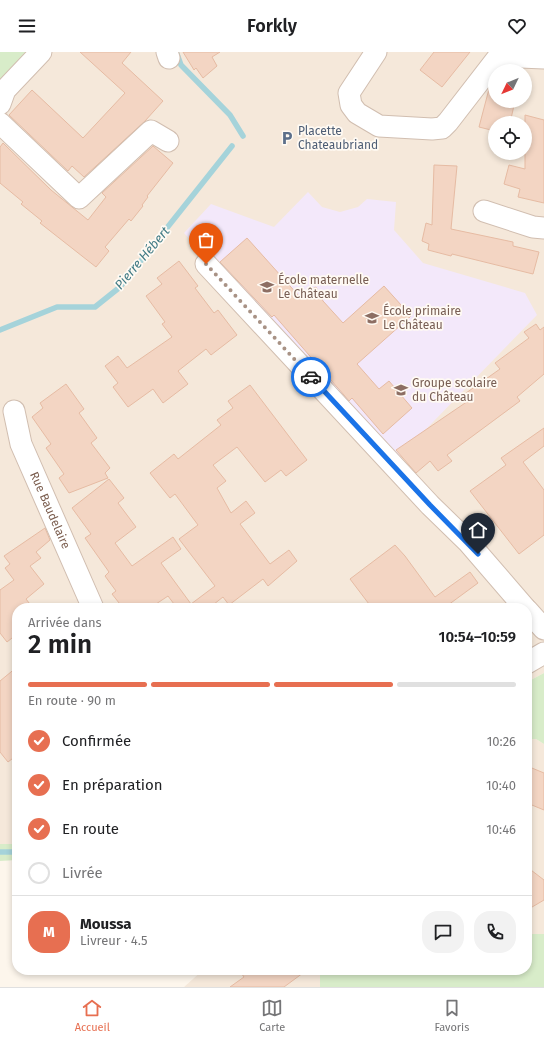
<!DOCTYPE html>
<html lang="fr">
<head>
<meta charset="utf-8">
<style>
	:root { --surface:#fff; --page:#f2f2f2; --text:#202124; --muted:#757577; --line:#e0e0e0; --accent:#e76f51 }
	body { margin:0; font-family:"Fira Sans",sans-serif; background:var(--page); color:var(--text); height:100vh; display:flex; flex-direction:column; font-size:15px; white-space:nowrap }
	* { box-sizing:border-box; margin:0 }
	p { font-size:13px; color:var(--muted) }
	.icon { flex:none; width:22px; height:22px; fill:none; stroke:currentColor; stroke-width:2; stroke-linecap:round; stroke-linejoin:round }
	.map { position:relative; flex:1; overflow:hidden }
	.side { position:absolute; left:12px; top:551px; width:520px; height:372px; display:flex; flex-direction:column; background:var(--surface); border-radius:16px; box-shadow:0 2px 6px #0003 }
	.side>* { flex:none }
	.needle { width:26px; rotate:227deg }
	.buttons { position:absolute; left:488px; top:12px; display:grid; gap:8px }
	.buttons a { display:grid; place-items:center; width:44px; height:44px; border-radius:50%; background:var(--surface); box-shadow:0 2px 6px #0003; font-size:20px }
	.pin { position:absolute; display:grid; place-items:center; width:34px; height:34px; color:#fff; margin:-41px -17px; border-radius:50% 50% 50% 0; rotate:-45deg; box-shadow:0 0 4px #0007 }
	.pin .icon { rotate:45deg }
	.courier { position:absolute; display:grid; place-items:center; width:40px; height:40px; margin:-20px; border:3px solid #1a73e8; border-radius:50%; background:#fff; color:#222; box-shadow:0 1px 5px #0007 }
	.summary em { font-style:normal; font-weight:600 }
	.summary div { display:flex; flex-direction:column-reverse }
	.summary { display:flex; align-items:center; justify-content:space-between; height:68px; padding:0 16px }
	h1 { font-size:26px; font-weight:600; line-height:30px }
	.bar { display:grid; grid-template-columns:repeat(4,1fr); gap:6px 4px; align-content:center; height:48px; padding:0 16px }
	.bar i { height:5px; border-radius:3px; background:var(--line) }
	.bar .on { background:var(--accent) }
	.bar p { grid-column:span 4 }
	.line { display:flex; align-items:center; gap:10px; padding:0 16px; border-top:1px solid var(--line) }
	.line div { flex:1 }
	.round { display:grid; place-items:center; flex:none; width:42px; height:42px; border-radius:16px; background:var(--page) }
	ol { padding:0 16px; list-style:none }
	li { display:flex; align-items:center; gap:12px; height:44px }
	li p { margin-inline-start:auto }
	li .icon { padding:4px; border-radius:50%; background:var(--accent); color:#fff; stroke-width:4 }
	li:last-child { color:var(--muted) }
	li i { width:22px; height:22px; border:2px solid var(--line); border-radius:50% }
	header { display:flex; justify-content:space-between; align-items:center; height:52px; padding:0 16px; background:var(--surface); font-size:18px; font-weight:600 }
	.menu { display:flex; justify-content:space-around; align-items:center; height:56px; border-top:1px solid var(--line); background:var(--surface); font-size:11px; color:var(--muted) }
	.menu a { display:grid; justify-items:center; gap:2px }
	.menu .on { color:var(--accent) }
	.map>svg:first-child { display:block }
	.residential { fill:#f5e8da; fill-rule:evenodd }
	.education { fill:#f3e8fa }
	.green { fill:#d8ecc9 }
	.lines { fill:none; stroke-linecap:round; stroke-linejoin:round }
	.stream { stroke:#a5d3da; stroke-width:5.5 }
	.building { fill:#f3d5c3; stroke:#e6bba3 }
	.street-casing { stroke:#d1beb0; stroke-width:23 }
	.street { stroke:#fff; stroke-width:21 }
	.done { stroke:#a89285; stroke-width:4; stroke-dasharray:0 7.2 }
	.route { stroke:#1a73e8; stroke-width:5 }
	.labels { text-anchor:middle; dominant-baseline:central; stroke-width:3.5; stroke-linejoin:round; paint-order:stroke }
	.service-label { font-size:12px; fill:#4e5e75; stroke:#fffaf3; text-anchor:start }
	.education-label { font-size:12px; fill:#785e54; stroke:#fffaf3; text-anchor:start }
	.street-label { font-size:12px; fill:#7a5c4d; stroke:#fffaf3 }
	.water-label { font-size:13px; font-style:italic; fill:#437c86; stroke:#fffaf3 }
</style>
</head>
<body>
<header><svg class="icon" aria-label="menu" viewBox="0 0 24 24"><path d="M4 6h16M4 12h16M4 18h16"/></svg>Forkly<svg class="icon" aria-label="heart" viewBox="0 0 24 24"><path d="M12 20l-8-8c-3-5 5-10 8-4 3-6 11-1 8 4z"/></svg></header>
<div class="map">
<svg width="544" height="935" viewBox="0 0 544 935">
	<rect width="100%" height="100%" fill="#fdf6ec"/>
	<path class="residential" d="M0 0H544V621L527 630V556H17V792H0ZM495 19H525V49H495ZM495 71H525V101H495Z
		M527 687H536L544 692V882H527Z
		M203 918H320V935H184Z"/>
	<path class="education" d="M308 140 322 155 340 160 358 155 367 147 396 150 394 178 423 211 525 241 537 263 399 405 273 268 266 272 184 181 211 152 274 175Z"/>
	<path class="green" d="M0 0H30L0 32Z
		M544 621V692L536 687H527V630Z
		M0 792H17V808L0 809Z
		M527 882H544V935H320V918H527Z"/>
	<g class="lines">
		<path class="stream" d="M177 2 181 13 230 63 243 84
			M0 278 57 255H95L120 235 232 94
			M0 800H17"/>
	</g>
	<path class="building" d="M80 0H131L122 11 163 49 145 69 84 125 72 114 68 119 9 63 32 38 83 86 125 41Z
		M183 0H220L212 5 217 14 203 26 196 16 194 18Z
		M434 0H470L442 35 420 18Z
		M491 34H495V49H515L510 71H495V79L479 75 489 37Z
		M525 63 544 68V151L518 145 520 137 504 132 509 113 525 117Z
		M3 91 51 138 88 168 106 145 102 141 153 94 173 111 147 144 148 145 142 153 143 154 131 169 129 167 105 195 109 199 96 215 40 171 42 169 21 152 23 150 0 131V95Z
		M434 113 457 114 451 177 513 190V194L539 200 533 222 452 202 451 204 428 198 429 192 422 189 426 171 432 173Z
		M247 186 299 244 316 235 323 249 343 271 384 234 411 264 357 312 379 337 389 329 412 356 383 382 352 346 349 349 344 343 274 263 272 265 220 210Z
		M179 209 198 234 195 236 214 261 218 258 237 283 211 303 206 297 178 319 188 332 163 351 153 337 128 355 113 335 118 331 105 314 118 304 127 316 172 285 162 272 165 270 146 244 162 232 157 226Z
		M536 272 540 278 544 275V322L517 345 520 349 447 403 452 409 438 419 430 409 416 421 396 398 471 347 466 341 500 317 495 311 529 286 524 280Z
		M66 332 84 357 79 361 97 386 91 391 110 416 105 421 108 426 69 441 59 426 64 422 46 396 51 392 32 365 43 356 40 351Z
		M250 333 307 408 286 424 281 418 265 430 237 395 213 413 226 429 217 436 231 461 246 449 255 461 240 472 270 512 289 498 297 509 268 534 263 527 229 553 223 545 209 556H177L168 544 150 556H123L112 542 116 539 105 524 109 520 85 486 91 482 72 456 109 427 124 446 118 451 136 475 115 491 132 514 173 485 181 497 161 511 191 552 215 534 179 487 198 473 175 442 170 446 150 421 174 402 178 407 221 373 217 368 233 356 228 349Z
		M544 376V394L523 410 544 438V483L519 502 470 439 506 413 501 406Z
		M45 476 50 488 36 500 41 506 30 514 44 532 26 547 33 556H17V582L7 590 0 581V538L14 528 5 516 10 512 4 504Z
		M395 493 405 504 435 545 470 520 478 531 444 556H372L350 527Z
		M17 615V703L8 710 0 700V629Z
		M527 714 544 721V758L527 751Z
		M527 815 544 828V848L527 858Z
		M239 918H307L284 935H230L244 925Z"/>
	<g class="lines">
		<defs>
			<g id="street">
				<path d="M167 0 169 6"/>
				<path d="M376 0 349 41 351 53 357 61 379 74 432 77 442 76 448 70 499 4 544 6"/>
				<path d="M0 52 5 38 41 0"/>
				<path d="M0 71 79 146 151 79 168 89"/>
				<path d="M484 159 533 175 544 176"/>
				<path d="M206 212 430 453 468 490 525 556"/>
				<path id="s1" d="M14 359 21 392 93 556"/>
				<path d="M527 558 544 577"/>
				<path d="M527 611 544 601"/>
			</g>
		</defs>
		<use href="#street" class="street-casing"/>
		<use href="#street" class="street"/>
	</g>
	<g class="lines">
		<path class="done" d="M206 212 311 325"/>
		<path class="route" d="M311 325 430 453 478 502"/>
	</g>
	<defs>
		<symbol id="parking-bare" viewBox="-9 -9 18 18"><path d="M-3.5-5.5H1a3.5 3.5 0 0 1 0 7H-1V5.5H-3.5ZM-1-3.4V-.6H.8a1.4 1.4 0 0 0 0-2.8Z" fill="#5c6f8a" stroke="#fffaf3" stroke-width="2.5" paint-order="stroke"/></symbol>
		<symbol id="school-bare" viewBox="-9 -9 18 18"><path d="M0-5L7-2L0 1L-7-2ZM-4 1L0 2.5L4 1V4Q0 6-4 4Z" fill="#8d6e63" stroke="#fffaf3" stroke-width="2.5" paint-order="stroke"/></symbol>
	</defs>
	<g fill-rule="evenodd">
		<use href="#parking-bare" x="277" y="76" width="20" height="20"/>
		<use href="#school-bare" x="257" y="225" width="20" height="20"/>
		<use href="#school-bare" x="362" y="256" width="20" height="20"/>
		<use href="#school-bare" x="391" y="328" width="20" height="20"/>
	</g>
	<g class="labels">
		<g class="service-label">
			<text x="298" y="79">Placette<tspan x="298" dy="14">Chateaubriand</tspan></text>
		</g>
		<g class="education-label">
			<text x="278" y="228">École maternelle<tspan x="278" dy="14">Le Château</tspan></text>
			<text x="383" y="259">École primaire<tspan x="383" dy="14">Le Château</tspan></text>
			<text x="412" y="331">Groupe scolaire<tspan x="412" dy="14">du Château</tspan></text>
		</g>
		<g class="street-label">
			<text stroke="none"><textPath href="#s1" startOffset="106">Rue Baudelaire</textPath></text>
		</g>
		<g class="water-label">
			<text transform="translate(142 206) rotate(-50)">Pierre Hébert</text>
		</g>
	</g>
</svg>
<div class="buttons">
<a><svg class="needle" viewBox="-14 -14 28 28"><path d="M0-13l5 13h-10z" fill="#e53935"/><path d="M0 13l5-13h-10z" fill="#757577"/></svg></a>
<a><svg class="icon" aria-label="locate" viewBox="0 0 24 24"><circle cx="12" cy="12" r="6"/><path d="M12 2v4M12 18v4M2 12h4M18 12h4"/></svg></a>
</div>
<div class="pin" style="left:206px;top:212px;background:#ea580c"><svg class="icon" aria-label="bag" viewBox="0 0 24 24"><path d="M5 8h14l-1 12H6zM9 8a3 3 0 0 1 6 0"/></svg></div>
<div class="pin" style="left:478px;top:502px;background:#1f2937"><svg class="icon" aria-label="home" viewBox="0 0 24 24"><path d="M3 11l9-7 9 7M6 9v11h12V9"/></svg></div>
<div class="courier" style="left:311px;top:325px"><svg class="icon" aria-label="car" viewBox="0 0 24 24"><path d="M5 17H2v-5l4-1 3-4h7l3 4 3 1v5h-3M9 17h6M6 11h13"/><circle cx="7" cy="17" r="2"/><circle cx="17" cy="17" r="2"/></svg></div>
<section class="side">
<div class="summary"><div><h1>2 min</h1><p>Arrivée dans</p></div><em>10:54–10:59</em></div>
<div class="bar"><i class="on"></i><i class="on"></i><i class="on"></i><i></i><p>En route · 90 m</p></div>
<ol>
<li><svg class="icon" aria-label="check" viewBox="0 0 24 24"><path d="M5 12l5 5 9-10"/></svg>Confirmée<p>10:26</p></li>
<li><svg class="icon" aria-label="check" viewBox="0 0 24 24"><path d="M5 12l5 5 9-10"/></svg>En préparation<p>10:40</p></li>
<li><svg class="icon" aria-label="check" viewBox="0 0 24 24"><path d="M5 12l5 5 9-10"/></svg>En route<p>10:46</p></li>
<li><i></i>Livrée</li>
</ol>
<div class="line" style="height:72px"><b class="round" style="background:var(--accent);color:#fff">M</b><div><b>Moussa</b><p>Livreur · 4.5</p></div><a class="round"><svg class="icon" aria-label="chat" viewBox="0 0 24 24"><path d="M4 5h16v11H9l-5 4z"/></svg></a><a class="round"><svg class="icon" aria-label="phone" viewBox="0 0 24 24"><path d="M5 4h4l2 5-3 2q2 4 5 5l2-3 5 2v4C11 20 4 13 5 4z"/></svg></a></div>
</section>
</div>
<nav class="menu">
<a class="on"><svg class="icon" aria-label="home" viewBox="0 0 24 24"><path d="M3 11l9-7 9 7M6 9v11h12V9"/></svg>Accueil</a>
<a><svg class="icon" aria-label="map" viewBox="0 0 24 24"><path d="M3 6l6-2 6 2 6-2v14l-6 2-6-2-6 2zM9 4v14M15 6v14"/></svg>Carte</a>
<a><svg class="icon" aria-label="saved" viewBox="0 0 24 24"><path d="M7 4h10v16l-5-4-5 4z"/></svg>Favoris</a>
</nav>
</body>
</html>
